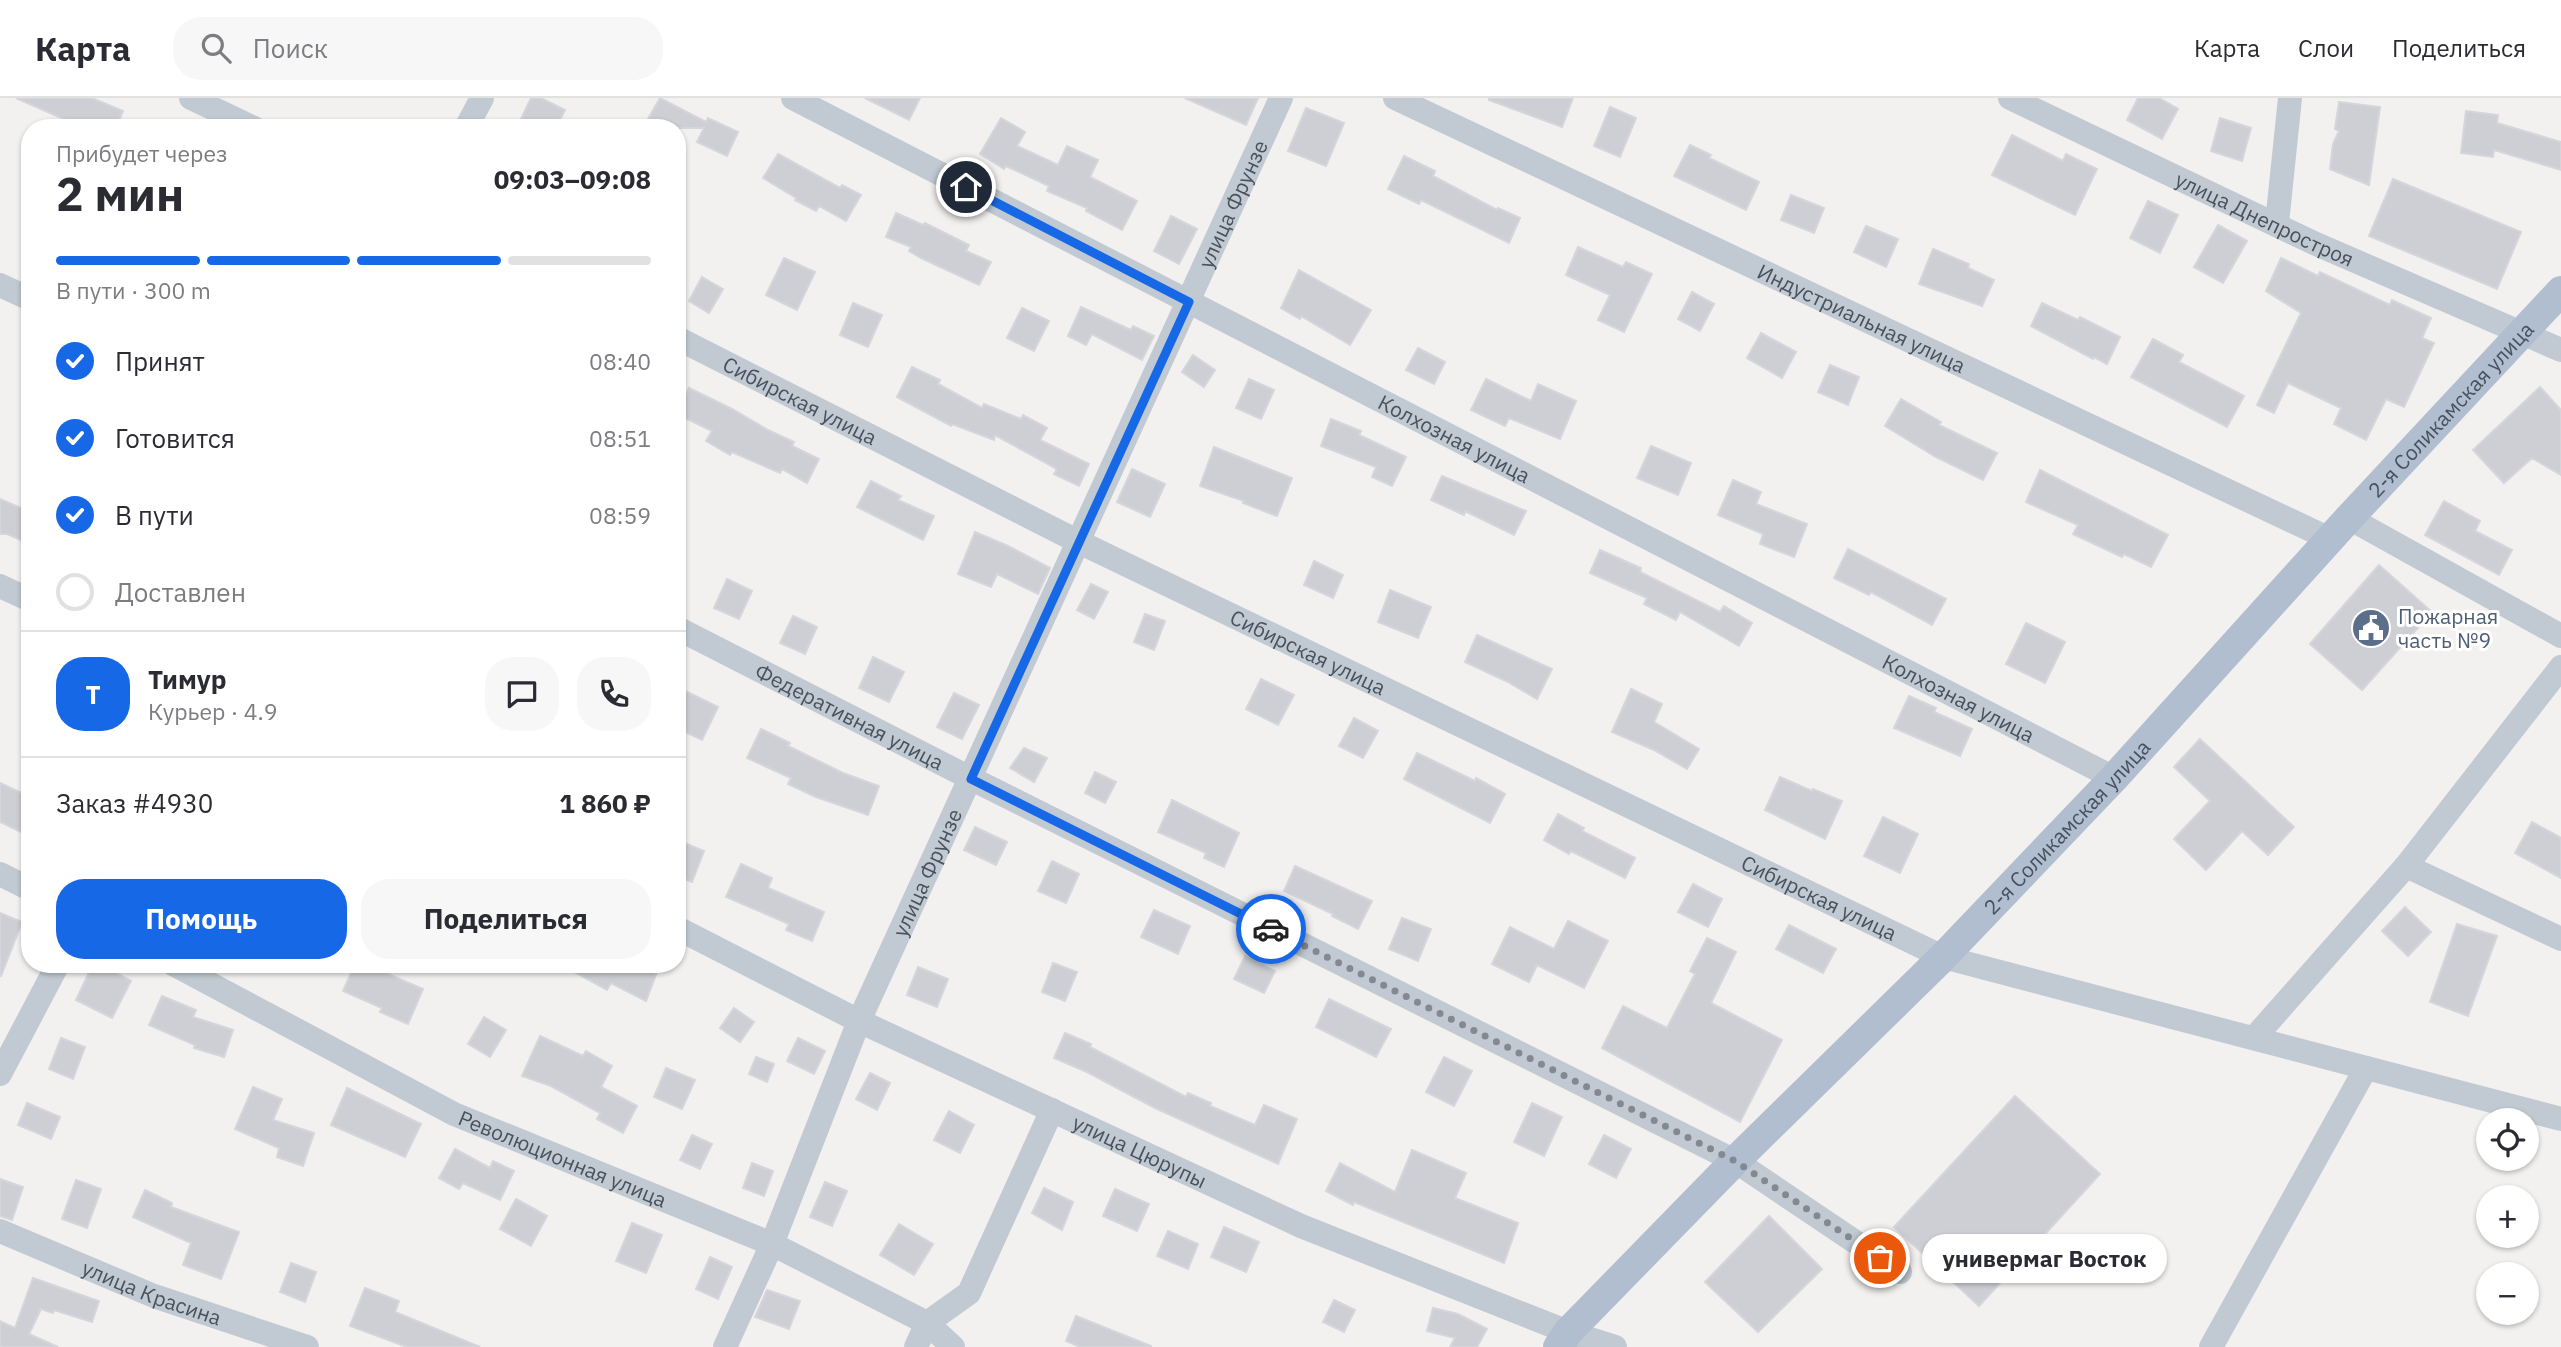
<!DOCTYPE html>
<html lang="ru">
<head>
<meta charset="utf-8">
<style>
	:root { --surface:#fff; --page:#f7f7f7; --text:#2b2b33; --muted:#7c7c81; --line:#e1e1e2; --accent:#1768e6 }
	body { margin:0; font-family:"IBM Plex Sans",sans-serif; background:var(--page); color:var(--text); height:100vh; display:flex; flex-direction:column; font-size:26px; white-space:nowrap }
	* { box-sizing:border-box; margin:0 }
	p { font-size:23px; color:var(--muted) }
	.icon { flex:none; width:38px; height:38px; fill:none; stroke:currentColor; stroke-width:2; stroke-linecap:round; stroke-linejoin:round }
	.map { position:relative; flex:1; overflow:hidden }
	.details { position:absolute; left:21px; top:21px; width:665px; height:854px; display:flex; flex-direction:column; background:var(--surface); border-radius:28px; box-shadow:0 2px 5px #0004 }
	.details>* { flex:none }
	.tools { position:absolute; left:2476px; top:1010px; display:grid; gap:14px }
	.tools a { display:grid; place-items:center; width:63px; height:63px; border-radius:50%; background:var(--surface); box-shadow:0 2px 5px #0004; font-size:35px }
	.pin { position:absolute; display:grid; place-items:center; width:60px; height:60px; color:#fff; margin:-30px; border:4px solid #fff; border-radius:50%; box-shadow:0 2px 7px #0007 }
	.courier { position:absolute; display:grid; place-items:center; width:70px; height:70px; margin:-35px; border:5px solid #1768e6; border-radius:50%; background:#fff; color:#222; box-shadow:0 2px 9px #0007 }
	.bubble { position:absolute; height:49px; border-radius:24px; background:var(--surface); box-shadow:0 2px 5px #0004; font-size:23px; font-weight:700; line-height:49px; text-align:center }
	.headline em { font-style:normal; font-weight:700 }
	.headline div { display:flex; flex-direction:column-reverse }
	.headline { display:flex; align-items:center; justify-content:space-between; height:119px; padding:0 35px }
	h1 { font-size:46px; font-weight:700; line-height:52px }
	.bar { display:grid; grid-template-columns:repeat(4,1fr); gap:10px 7px; align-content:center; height:84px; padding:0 35px }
	.bar i { height:9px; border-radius:5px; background:var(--line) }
	.bar .active { background:var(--accent) }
	.bar p { grid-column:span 4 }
	.line { display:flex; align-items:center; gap:18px; padding:0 35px; border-top:2px solid var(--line) }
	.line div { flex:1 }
	.round { display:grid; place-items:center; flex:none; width:74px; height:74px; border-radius:28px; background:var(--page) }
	ol { padding:0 35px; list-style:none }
	li { display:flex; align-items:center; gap:21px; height:77px }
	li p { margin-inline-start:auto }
	li .icon { padding:7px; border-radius:50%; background:var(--accent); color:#fff; stroke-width:4 }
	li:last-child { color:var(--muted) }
	li i { width:38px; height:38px; border:4px solid var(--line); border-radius:50% }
	.action { display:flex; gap:14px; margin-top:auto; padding:14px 35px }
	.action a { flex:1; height:80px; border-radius:28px; background:var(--accent); color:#fff; font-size:28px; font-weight:700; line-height:80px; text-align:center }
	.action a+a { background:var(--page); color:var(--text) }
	header { display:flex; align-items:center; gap:42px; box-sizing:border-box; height:98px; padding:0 35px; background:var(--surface); border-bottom:2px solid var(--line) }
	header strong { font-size:33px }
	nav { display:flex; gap:38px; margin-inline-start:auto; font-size:24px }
	.search { width:490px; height:63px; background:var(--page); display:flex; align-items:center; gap:18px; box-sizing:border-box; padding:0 24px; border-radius:28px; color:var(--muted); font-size:26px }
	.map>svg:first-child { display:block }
	.building { fill:#cdcfd5; stroke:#d4d6dc; stroke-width:2 }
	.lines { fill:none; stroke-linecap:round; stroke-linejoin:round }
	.minor { stroke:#c1cad2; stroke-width:24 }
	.major { stroke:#b0becf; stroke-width:30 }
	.done { stroke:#848991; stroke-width:7; stroke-dasharray:0 12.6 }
	.route { stroke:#1768e6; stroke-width:9 }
	.labels { text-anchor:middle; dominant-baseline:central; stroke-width:6; stroke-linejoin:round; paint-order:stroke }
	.street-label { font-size:21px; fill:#48525e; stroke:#fff }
	.service-label { font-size:21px; fill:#4e5e75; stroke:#fff; text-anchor:start }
</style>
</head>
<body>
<header>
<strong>Карта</strong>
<div class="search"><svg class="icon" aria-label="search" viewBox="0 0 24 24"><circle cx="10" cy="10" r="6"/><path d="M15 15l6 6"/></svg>Поиск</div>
<nav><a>Карта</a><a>Слои</a><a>Поделиться</a></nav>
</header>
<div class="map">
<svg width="2561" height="1249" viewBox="0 0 2561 1249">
	<rect width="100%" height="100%" fill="#f3f0f0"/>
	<path class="building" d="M16 0H92L123 13 116 30H84Z
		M531 0H541L565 12 556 30H535L520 23Z
		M660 0 706 24 708 20 738 34 727 58 697 44 704 30H662L648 21Z
		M865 0H920L909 22Z
		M1185 0H1258L1246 27Z
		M1489 0H1573L1562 29 1489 2Z
		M2138 0H2159L2178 11 2162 41 2127 22Z
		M2339 4 2380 9 2369 87 2330 71 2333 46 2339 33 2335 31Z
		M1610 9 1636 20 1620 59 1594 48Z
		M1306 10 1344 25 1326 68 1288 53Z
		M2466 13 2498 17 2497 25 2561 44V72L2494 52 2493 59 2461 55Z
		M1001 20 1025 34 1017 48 1058 67 1067 48 1098 62 1090 79 1137 103 1122 132 1086 113 1087 110 1047 93 1049 88 1006 68 1004 71 980 56Z
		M2220 20 2251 30 2242 63 2211 53Z
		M2012 37 2063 63 2066 56 2097 71 2075 117 1992 77Z
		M1690 47 1711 57 1709 60 1759 84 1746 112 1674 78Z
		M778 56 840 90 842 87 861 97 846 123 819 108 816 113 795 102 796 100 763 80Z
		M1404 58 1435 73 1433 78 1497 112 1498 110 1520 120 1509 145 1421 102 1419 106 1388 91Z
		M2393 81 2521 134 2497 191 2369 138Z
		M1791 97 1824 110 1814 135 1781 122Z
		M2148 103 2178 117 2160 155 2130 140Z
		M896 115 923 127 925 125 969 147 966 153 991 164 979 187 921 160 909 153 911 149 886 139Z
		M1171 118 1197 131 1179 166 1154 153Z
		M2218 127 2247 143 2223 185 2194 169Z
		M1866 128 1898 141 1886 169 1854 154Z
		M1578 149 1623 169 1626 164 1652 176 1624 234 1598 222 1610 197 1566 177Z
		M1933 151 1969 166 1968 170 1994 182 1982 208 1919 186Z
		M784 160 815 174 797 212 766 197Z
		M2281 160 2318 178 2320 174 2390 207 2392 202 2431 220 2422 240 2434 245 2404 309 2386 301 2366 342 2334 326 2341 310 2288 285 2274 315 2257 307 2301 215 2266 193Z
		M1299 172 1371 212 1350 247 1301 218 1300 221 1281 210Z
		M702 179 723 191 709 215 689 203Z
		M1692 194 1714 206 1700 233 1678 221Z
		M853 205 882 217 868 249 840 237Z
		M2042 205 2078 222 2080 219 2120 239 2107 266 2094 259 2093 261 2031 228Z
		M1081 209 1131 232 1133 228 1154 238 1142 262 1092 236 1086 247 1068 238Z
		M1022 210 1049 223 1034 253 1007 240Z
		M1761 235 1796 254 1782 280 1747 260Z
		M2153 241 2183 257 2179 264 2244 298 2227 329 2131 279Z
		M1418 250 1445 264 1434 286 1406 272Z
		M1193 257 1215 272 1204 289 1182 274Z
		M1830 267 1859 279 1848 307 1818 294Z
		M912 269 940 282 938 286 982 310 984 306 1021 321 1023 317 1047 330 1040 342 1089 366 1079 388 1054 376 1057 371 995 337 994 342 952 326 951 328 897 299Z
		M1249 281 1274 292 1261 321 1236 310Z
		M1486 281 1531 303 1538 286 1576 303 1560 341 1509 320 1505 328 1471 312Z
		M2540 289 2561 312V377L2532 360 2504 385 2473 352Z
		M689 290 732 311 768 332 794 344 792 348 819 361 807 385 782 371 780 375 732 354 730 357 706 343 712 333 677 316Z
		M1901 301 1941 324 1939 327 1997 355 1983 382 1936 359 1885 328Z
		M1331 321 1361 333 1359 337 1406 359 1392 388 1372 379 1376 369 1321 348Z
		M1651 348 1691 365 1678 397 1637 380Z
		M1214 349 1292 380 1277 418 1243 405 1244 403 1200 388Z
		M1132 371 1165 386 1150 419 1117 404Z
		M2040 372 2168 437 2151 469 2124 456 2122 459 2073 436 2078 427 2026 404Z
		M1442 378 1526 413 1514 437 1465 413 1464 417 1431 402Z
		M1733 382 1761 394 1756 406 1807 426 1794 459 1760 446 1763 436 1718 417Z
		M871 383 901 398 898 402 934 418 923 442 857 409Z
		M0 401 30 414V432L25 444 7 436H0Z
		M2444 403 2480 423 2475 433 2512 452 2499 477 2425 437Z
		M975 434 1008 448 1050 470 1038 496 997 476 991 489 958 476Z
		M1848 451 1946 501 1932 527 1871 494 1869 497 1834 480Z
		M1600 452 1641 470 1640 474 1720 514 1724 508 1752 525 1739 548 1680 514 1676 522 1644 506 1647 500 1590 475Z
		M1314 463 1343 477 1333 500 1304 487Z
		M2379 467 2432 514 2362 592 2310 546Z
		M727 481 752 493 739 521 714 510Z
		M1091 486 1108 494 1094 521 1077 512Z
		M1390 492 1431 509 1418 540 1378 524Z
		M1145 516 1165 523 1154 552 1134 544Z
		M793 518 817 529 805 556 780 545Z
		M2026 525 2065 544 2045 585 2006 566Z
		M1477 537 1552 571 1537 601 1508 584 1465 564Z
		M873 559 904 574 889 604 859 590Z
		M1261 581 1294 597 1278 627 1246 611Z
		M677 589 718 609 702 642 677 630Z
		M1631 591 1662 606 1654 624 1699 651 1687 671 1654 652 1612 634Z
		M954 595 979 607 962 641 937 629Z
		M1909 598 1936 610 1934 614 1972 631 1960 658 1894 630Z
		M1354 620 1378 633 1363 660 1339 648Z
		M761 631 790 645 788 648 843 675 879 688 868 717 816 699 788 686 791 680 747 660Z
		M2200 641 2294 729 2268 757 2242 733 2206 772 2174 741 2210 703 2174 669Z
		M1024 650 1047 660 1034 684 1010 670Z
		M1417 655 1475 683 1476 680 1505 696 1490 725 1404 681Z
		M1095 674 1116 684 1105 705 1085 695Z
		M1780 679 1812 693 1813 691 1842 703 1825 741 1765 712Z
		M0 685 30 699V715L21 734 0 724Z
		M1172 702 1239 735 1224 769 1204 760 1206 755 1158 734Z
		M1558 716 1584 730 1582 733 1635 760 1625 780 1571 753 1569 756 1544 742Z
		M1883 719 1918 736 1900 775 1864 758Z
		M2532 724 2561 740V780L2515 755Z
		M975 729 1007 744 996 767 964 752Z
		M677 742 704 753 692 784 677 778Z
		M1052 763 1079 776 1066 805 1038 793Z
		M741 766 772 780 768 790 824 814 812 843 786 832 789 826 726 799Z
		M1295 768 1372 803 1358 831 1332 818 1333 816 1284 793Z
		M1693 786 1722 801 1708 829 1678 814Z
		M2405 809 2431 834 2408 858 2382 833Z
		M1154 812 1190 828 1178 856 1141 839Z
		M0 815 22 824 1 878H0Z
		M1402 820 1431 831 1418 863 1389 851Z
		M1568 823 1608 843 1584 890 1537 867 1529 884 1492 866 1510 829 1554 851Z
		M2457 826 2497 838 2468 918 2430 904Z
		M1789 827 1836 851 1823 875 1776 851Z
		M1707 840 1736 854 1711 905 1782 942 1740 1024 1602 950 1623 908 1667 930 1695 876 1690 873Z
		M1245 858 1275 873 1264 895 1234 881Z
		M1053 865 1077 874 1065 903 1042 894Z
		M93 866H99L131 883 112 920 76 902Z
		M355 866H384L381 873 423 891 408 926 380 914 382 910 343 893Z
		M560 866H660L646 903 611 885 607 892Z
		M918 869 948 881 937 909 907 897Z
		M162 898 196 912 193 919 233 932 224 959 194 950 195 947 149 927Z
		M1329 901 1391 931 1376 959 1316 929Z
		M734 910 754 924 740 944 720 930Z
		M484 919 506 932 490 959 468 946Z
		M1065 935 1091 946 1090 949 1186 999 1188 995 1211 1005 1210 1008 1255 1027 1264 1007 1297 1021 1278 1066 1155 1010 1087 974 1054 960Z
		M540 938 583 958 586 953 612 968 601 989 637 1008 623 1035 597 1021 600 1015 551 988 522 978Z
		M61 940 85 949 73 981 49 971Z
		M798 940 825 953 814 976 787 963Z
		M756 959 774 966 767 984 749 976Z
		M1444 959 1472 973 1454 1008 1426 994Z
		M666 970 695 982 682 1011 654 999Z
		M870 975 890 985 877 1012 856 1001Z
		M253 989 282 1001 273 1022 314 1035 303 1068 277 1059 279 1050 235 1031Z
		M347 990 421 1026 405 1059 331 1027Z
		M2015 998 2100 1076 1979 1208 1894 1129Z
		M27 1005 60 1019 51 1041 18 1027Z
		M1532 1005 1562 1019 1544 1058 1514 1044Z
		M949 1013 974 1027 960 1055 934 1042Z
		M692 1037 712 1046 700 1071 680 1062Z
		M1604 1037 1631 1051 1616 1080 1589 1066Z
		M455 1051 490 1070 493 1063 514 1073 500 1102 463 1085 459 1091 439 1080Z
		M1412 1052 1466 1075 1455 1100 1518 1125 1504 1165 1354 1104 1353 1107 1326 1093 1340 1065 1395 1094Z
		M752 1065 773 1073 764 1098 743 1090Z
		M0 1081 23 1089 12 1122 0 1118Z
		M76 1082 101 1091 87 1130 62 1121Z
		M825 1084 847 1093 832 1128 810 1119Z
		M1044 1090 1073 1104 1062 1132 1032 1115Z
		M1115 1091 1149 1106 1137 1133 1103 1118Z
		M145 1092 172 1105 171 1109 239 1134 221 1181 183 1167 191 1145 133 1119Z
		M516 1101 547 1118 531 1148 500 1131Z
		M1769 1118 1822 1171 1758 1234 1705 1184Z
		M632 1125 662 1137 646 1175 616 1163Z
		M899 1126 933 1146 914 1177 880 1157Z
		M1224 1129 1259 1144 1246 1174 1211 1159Z
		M1168 1133 1198 1146 1188 1171 1157 1158Z
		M710 1159 732 1169 718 1201 696 1191Z
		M291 1165 316 1174 305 1204 280 1194Z
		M33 1180 99 1203 92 1224 54 1212 53 1215 41 1211 29 1236 58 1249H0V1223L15 1230Z
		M365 1190 399 1203 395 1214 480 1249H407L350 1228Z
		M767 1192 800 1203 789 1231 755 1219Z
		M1334 1202 1355 1212 1344 1234 1323 1224Z
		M1433 1210 1458 1216 1487 1231 1477 1249H1450L1455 1240 1427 1233Z
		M1076 1218 1151 1248V1249H1080L1066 1243Z"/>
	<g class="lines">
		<g class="minor">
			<path d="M191 0 254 30"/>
			<path id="s1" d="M793 0 2114 680"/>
			<path id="s2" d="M1395 0 2330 441"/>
			<path id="s3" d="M2010 0 2316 146 2561 252"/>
			<path d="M466 30 482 0"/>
			<path d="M2277 125 2290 0"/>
			<path d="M0 187 30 201"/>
			<path id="s4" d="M677 240 1079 444 1943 859 2561 1021"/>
			<path d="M2349 420 2561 538"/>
			<path d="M0 488 30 502"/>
			<path id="s5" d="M677 530 972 681 1735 1063 1900 1174"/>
			<path d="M2406 768 2561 841"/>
			<path d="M0 776 30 791"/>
			<path id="s6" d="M677 830 859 923 1301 1128 1568 1234 1615 1249"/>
			<path id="s7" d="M173 866 454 1016 772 1146 927 1225 953 1249"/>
			<path d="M2254 940 2406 768 2561 569"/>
			<path d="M0 976 58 866"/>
			<path id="s8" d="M0 1133 154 1198 307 1249"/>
			<path id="s9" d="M725 1249 772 1146 859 923 1281 0"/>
			<path d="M916 1249 927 1225 969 1195 1052 1012"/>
			<path d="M2211 1249 2366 970"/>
		</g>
		<path class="major" id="s10" d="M1558 1249 1568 1234 1735 1063 1943 859 2114 680 2349 420 2561 193"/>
	</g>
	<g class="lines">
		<path class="done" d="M1271 831 1735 1063 1880 1160"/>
		<path class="route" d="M966 89 1189 204 971 681 1271 831"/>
	</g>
	<defs>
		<symbol id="civic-disc" viewBox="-11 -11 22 22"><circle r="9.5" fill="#5c6f8a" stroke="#fff"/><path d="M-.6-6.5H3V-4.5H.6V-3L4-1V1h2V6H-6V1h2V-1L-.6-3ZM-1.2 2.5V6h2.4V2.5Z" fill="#fff"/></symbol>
	</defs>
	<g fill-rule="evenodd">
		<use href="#civic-disc" x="2349" y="508" width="44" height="44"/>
	</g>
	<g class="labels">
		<g class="street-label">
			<text stroke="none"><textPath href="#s9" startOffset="1251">улица Фрунзе</textPath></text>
			<text stroke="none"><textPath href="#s3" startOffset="282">улица Днепростроя</textPath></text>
			<text stroke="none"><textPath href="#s2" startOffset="516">Индустриальная улица</textPath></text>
			<text stroke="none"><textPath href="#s4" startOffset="138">Сибирская улица</textPath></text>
			<text stroke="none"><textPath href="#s10" startOffset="1295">2-я Соликамская улица</textPath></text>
			<text stroke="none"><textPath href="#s1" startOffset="744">Колхозная улица</textPath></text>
			<text stroke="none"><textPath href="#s4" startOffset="705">Сибирская улица</textPath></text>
			<text stroke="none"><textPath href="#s1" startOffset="1311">Колхозная улица</textPath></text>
			<text stroke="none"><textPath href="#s5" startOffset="194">Федеративная улица</textPath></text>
			<text stroke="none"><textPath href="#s10" startOffset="728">2-я Соликамская улица</textPath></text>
			<text stroke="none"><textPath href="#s9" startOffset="516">улица Фрунзе</textPath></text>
			<text stroke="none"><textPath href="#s4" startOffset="1272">Сибирская улица</textPath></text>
			<text stroke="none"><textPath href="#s6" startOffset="514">улица Цюрупы</textPath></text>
			<text stroke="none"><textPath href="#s7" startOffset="436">Революционная улица</textPath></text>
			<text stroke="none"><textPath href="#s8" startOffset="164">улица Красина</textPath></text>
		</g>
		<g class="service-label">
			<text x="2398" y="518">Пожарная<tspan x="2398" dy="24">часть №9</tspan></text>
		</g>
	</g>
</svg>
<div class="tools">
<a><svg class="icon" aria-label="locate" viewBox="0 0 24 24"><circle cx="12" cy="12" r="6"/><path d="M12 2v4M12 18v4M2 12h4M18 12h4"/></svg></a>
<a>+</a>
<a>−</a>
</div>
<div class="pin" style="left:1880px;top:1160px;background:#ea580c"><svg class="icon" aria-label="bag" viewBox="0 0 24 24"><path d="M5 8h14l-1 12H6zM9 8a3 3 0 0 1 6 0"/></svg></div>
<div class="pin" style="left:966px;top:89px;background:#1f2937"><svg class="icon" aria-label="home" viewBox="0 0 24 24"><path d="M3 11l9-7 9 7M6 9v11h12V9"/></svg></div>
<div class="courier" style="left:1271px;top:831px"><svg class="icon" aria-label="car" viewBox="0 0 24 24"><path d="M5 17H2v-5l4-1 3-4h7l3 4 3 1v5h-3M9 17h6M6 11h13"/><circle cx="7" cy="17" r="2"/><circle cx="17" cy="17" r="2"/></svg></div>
<div class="bubble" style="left:1922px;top:1136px;width:245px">универмаг Восток</div>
<section class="details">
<div class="headline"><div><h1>2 мин</h1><p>Прибудет через</p></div><em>09:03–09:08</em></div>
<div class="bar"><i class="active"></i><i class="active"></i><i class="active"></i><i></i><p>В пути · 300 m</p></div>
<ol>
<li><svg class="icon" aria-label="check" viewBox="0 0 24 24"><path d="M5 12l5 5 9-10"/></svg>Принят<p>08:40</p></li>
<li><svg class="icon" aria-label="check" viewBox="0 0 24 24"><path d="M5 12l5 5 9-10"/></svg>Готовится<p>08:51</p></li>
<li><svg class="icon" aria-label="check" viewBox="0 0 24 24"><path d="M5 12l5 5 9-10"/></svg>В пути<p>08:59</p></li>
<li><i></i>Доставлен</li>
</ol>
<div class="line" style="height:126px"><b class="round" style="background:var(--accent);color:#fff">Т</b><div><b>Тимур</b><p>Курьер · 4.9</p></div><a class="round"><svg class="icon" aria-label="chat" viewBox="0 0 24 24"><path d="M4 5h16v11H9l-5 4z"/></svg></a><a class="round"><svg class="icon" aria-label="phone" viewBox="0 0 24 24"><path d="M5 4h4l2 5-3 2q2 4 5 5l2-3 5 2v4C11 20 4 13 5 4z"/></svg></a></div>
<div class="line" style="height:91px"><div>Заказ #4930</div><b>1 860 ₽</b></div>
<div class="action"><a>Помощь</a><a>Поделиться</a></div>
</section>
</div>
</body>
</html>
